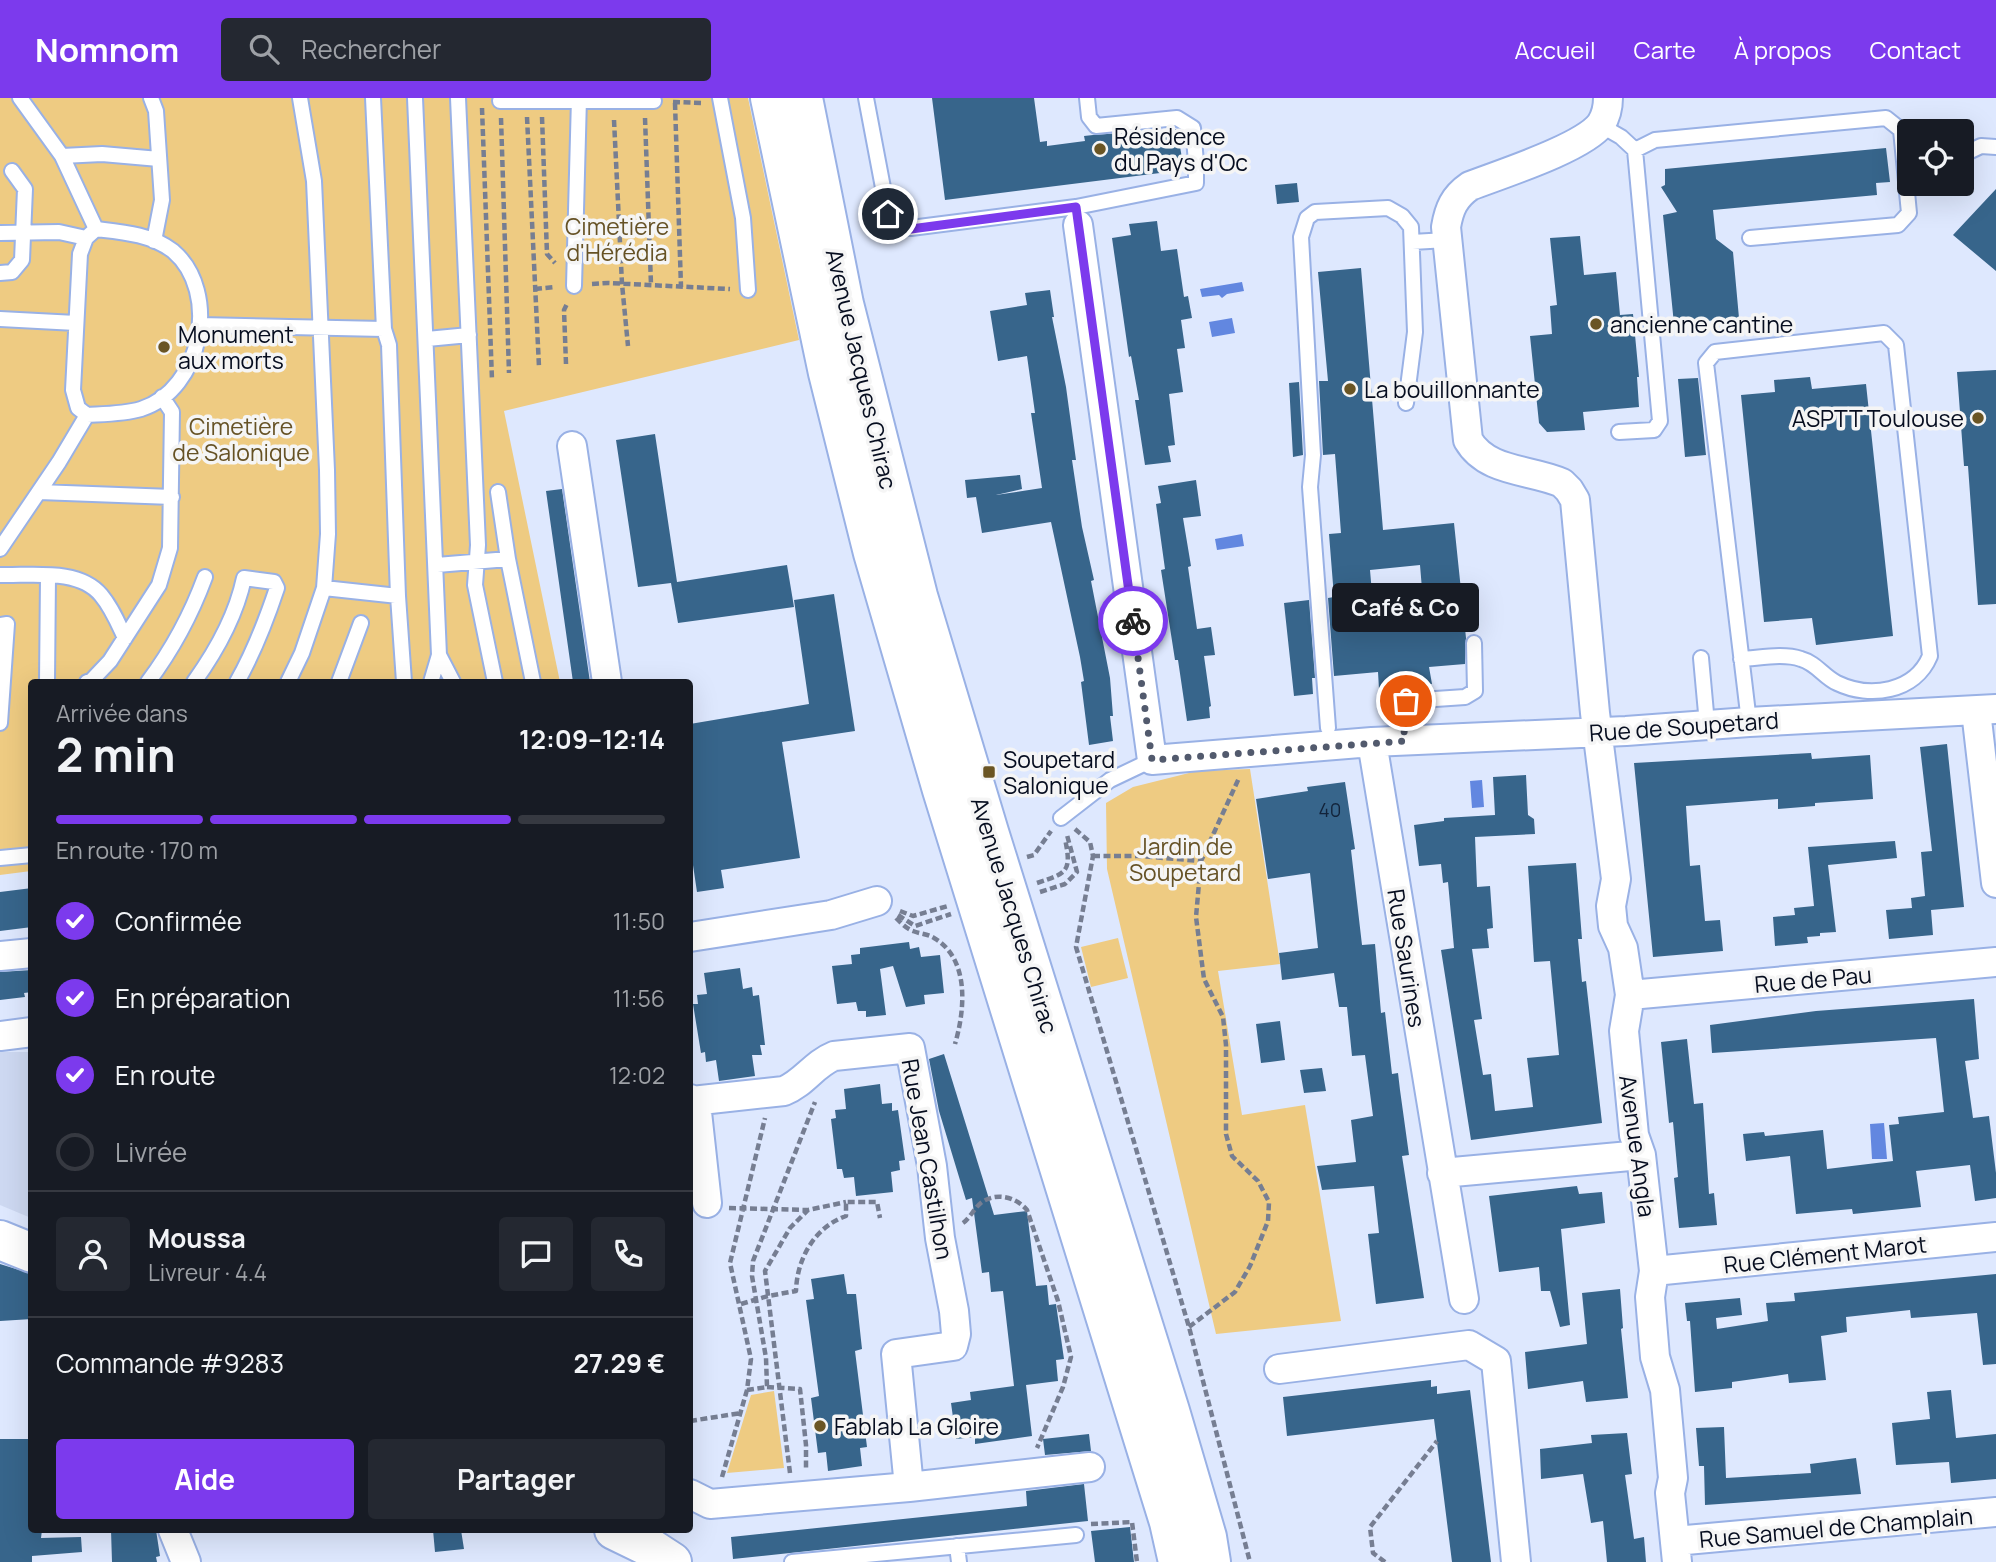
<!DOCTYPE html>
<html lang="fr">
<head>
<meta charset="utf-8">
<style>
	:root { --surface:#171b24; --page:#242831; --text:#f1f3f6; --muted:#9ea1a6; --line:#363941; --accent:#7c3aed }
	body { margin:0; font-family:Manrope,sans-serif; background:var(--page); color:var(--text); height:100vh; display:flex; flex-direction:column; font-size:26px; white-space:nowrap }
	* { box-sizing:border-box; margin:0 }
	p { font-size:23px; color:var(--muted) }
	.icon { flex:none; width:38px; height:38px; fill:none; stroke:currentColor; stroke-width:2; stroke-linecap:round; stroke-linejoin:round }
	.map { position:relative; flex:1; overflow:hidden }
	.panel { position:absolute; left:28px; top:581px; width:665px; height:854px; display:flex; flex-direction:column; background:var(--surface); border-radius:7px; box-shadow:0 7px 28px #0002 }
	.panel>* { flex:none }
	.fabs { position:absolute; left:1897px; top:21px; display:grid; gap:14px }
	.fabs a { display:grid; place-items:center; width:77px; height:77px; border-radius:7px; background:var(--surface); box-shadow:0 7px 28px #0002; font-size:35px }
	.pin { position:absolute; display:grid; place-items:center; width:60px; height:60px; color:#fff; margin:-30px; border:4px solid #fff; border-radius:50%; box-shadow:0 2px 7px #0007 }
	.courier { position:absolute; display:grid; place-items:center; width:70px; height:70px; margin:-35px; border:5px solid #7c3aed; border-radius:50%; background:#fff; color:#222; box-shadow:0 2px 9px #0007 }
	.bubble { position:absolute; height:49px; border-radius:7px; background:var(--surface); box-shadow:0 7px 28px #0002; font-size:23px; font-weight:700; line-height:49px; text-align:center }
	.headline em { font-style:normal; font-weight:700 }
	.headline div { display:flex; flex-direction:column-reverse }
	.headline { display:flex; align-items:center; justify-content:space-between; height:119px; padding:0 28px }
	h1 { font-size:46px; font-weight:700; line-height:52px }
	.bar { display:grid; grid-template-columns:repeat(4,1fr); gap:10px 7px; align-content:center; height:84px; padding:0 28px }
	.bar i { height:9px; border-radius:5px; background:var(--line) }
	.bar .current { background:var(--accent) }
	.bar p { grid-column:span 4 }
	.line { display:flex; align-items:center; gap:18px; padding:0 28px; border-top:2px solid var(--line) }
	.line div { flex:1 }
	.round { display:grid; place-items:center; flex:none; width:74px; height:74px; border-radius:7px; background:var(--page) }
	ol { padding:0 28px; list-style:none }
	li { display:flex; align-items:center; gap:21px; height:77px }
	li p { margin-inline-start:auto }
	li .icon { padding:7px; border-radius:50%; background:var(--accent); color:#fff; stroke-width:4 }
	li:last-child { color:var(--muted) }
	li i { width:38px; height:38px; border:4px solid var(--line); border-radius:50% }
	.button { display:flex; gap:14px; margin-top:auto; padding:14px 28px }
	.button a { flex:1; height:80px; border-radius:7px; background:var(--accent); color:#fff; font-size:28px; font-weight:700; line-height:80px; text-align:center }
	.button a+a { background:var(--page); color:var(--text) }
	header { display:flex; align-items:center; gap:42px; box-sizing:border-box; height:98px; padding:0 35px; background:var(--accent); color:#fff }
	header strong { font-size:33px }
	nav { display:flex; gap:38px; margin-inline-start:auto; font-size:24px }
	.search { width:490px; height:63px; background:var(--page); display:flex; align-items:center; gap:18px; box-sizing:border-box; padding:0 24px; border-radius:7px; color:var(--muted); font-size:26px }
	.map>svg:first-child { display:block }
	.built { fill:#cdd8f1 }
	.green { fill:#eecb82 }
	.water { fill:#6287e0 }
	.building { fill:#37658b; fill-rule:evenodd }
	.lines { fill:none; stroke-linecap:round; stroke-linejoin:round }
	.lane-casing { stroke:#99b1e5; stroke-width:18 }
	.street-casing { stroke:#99b1e5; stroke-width:32 }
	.secondary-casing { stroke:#99b1e5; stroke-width:42 }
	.path { stroke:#767e92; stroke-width:4.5; stroke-dasharray:7 3.5; stroke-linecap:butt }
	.lane { stroke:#fff; stroke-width:14 }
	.street { stroke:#fff; stroke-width:28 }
	.secondary { stroke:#fff; stroke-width:38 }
	.done { stroke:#525a6d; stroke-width:7; stroke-dasharray:0 12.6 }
	.route { stroke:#7c3aed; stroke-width:9 }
	.poi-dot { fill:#6a5524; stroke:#f5f5f5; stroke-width:2.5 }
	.labels { text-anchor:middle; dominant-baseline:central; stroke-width:7; stroke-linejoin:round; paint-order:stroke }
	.number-label { font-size:19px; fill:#12233a }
	.poi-label { font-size:23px; fill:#060d1f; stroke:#f5f5f5; text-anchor:start }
	.park-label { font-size:23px; fill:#665225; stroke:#f5f5f5 }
	.street-label { font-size:23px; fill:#060d1f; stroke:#f5f5f5 }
</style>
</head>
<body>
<header>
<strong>Nomnom</strong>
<div class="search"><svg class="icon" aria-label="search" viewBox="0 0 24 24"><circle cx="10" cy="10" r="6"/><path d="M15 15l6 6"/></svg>Rechercher</div>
<nav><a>Accueil</a><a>Carte</a><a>À propos</a><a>Contact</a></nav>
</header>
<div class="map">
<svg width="1996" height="1464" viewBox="0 0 1996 1464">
	<rect width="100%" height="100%" fill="#dee8fe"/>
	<path class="built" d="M31 954H32L31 1120 0 1107V954Z"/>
	<path class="green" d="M0 0H748L799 242 504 313 560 584H32L31 773 0 777Z
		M1250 671 1280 866 1218 873 1242 1017 1305 1007 1341 1223 1216 1236 1107 771 1106 705 1133 689 1197 673Z
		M1118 840 1128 880 1091 889 1081 849Z
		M774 1293 784 1370 727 1375 751 1297Z"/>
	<path class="water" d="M1242 184 1244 193 1227 196 1222 200 1219 197 1202 199 1200 191Z
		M1232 220 1235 235 1212 239 1209 224Z
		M1242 436 1244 448 1217 452 1215 441Z
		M1482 682 1484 709 1472 710 1470 683Z
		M1884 1025 1887 1061H1872L1870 1026Z"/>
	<path class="building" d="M932 0H1034L1040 44 1047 43V48L1085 43 1084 38 1093 37 1177 31 1184 72 945 102Z
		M1886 50 1890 84 1876 85 1877 97 1713 112 1716 141 1733 154 1739 220 1674 226 1663 117 1677 114 1661 89 1665 87V71Z
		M1297 85 1299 104 1277 106 1275 87Z
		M1996 91V173L1953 137Z
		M1157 123 1161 153 1177 151 1184 199 1188 198 1192 220 1181 222 1185 250 1177 251 1183 294 1169 296 1175 347 1168 348 1171 364 1145 367 1135 302H1139L1131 258 1129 259 1112 140 1131 137 1129 126Z
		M1580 138 1584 177 1616 174 1620 217 1633 216 1639 279H1637L1639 309 1583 314 1585 332 1547 334 1539 325 1530 238 1552 236 1550 208 1557 207 1550 140Z
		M1361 170 1383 432 1454 425 1466 540 1465 566 1429 569 1432 586 1379 591 1378 574 1334 578 1328 500 1334 499 1329 436 1341 435 1335 356 1323 357 1319 283H1328L1318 174ZM1420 467 1424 515 1374 519 1370 472Z
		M1050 192 1054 219H1052L1066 289 1076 362H1072L1082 429 1094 482 1091 483 1110 580 1113 618H1110L1113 643 1089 647 1081 584 1084 583 1080 559 1051 424 982 435 976 399 967 400 965 382 1020 377 1022 391 996 397 1042 390 1031 315H1035L1027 258 998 263 990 213 1027 207 1025 195Z
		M1996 272V506L1978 507 1968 368H1964L1957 274Z
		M1810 279 1812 291 1866 286 1893 538 1816 547 1812 520 1764 524 1741 297 1775 294 1774 282Z
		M1698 280 1706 357 1685 359 1678 281Z
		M1299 284 1303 357 1293 359 1289 285Z
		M655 336 677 484 787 467 794 509 678 525 671 485 638 489 616 342Z
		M1196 382 1201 418 1183 420 1191 468 1188 469 1197 531 1211 529 1215 557 1204 558 1211 608 1209 609 1210 620 1187 623 1178 562H1175L1161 472 1165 471 1156 406 1161 405 1158 388Z
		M562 391 590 584H573L546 393Z
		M834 496 855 633 782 644 800 760 721 772 724 790 697 794 690 747V626L809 606 794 502Z
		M1309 502 1315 580H1312L1313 596 1294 598 1284 505Z
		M1947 646 1964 809 1931 812 1933 837 1889 841 1886 812 1912 810 1911 800 1925 798 1921 754 1932 753 1920 649Z
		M1811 655 1812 661 1870 657 1873 701 1815 705V708L1778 711V701L1686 708 1690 768 1700 767 1705 823 1720 822 1723 853 1653 859 1634 665Z
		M1526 677 1528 717 1534 721 1535 736 1475 739 1477 789 1490 788 1493 830 1487 831 1489 850 1472 851 1482 921 1474 922 1483 977 1491 976 1495 1013 1533 1009 1527 960 1559 957 1550 863 1534 864 1528 768 1576 765 1582 841H1578L1582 884 1586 883 1602 1025 1471 1042 1441 852 1454 850 1448 784 1443 785 1441 766 1419 768 1414 727 1444 723V720L1495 717 1493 679Z
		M1345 684 1355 751 1351 752 1362 847 1375 846 1381 915 1385 914 1392 976 1398 975 1400 992 1409 1057 1402 1058 1424 1200 1376 1206 1368 1136 1379 1135 1374 1088 1322 1092 1317 1068 1356 1064 1351 1022 1373 1018 1365 957 1352 958 1347 909H1339L1334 875 1282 882 1279 855 1318 850 1310 775 1268 781 1256 701 1308 693 1307 689Z
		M1895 743 1897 760 1828 767 1836 834 1820 835V838L1807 839 1808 845 1775 848 1773 819 1795 817 1794 810 1814 808 1808 749Z
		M32 790V829L0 833V794Z
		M909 844 910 851 919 849 921 859 940 857 944 895 924 897 925 906 906 909 893 868 880 871 886 917 866 919V913H858L856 904 837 906 832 868 852 866 851 857 860 856V850Z
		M740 870 743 891 752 889 753 898 759 897 765 947H760L762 957H752L755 978 719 983 716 962 706 964 705 954 701 955 693 906H698L697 897 707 896 704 875Z
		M32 872V894L24 895 25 899 0 902V874Z
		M1974 901 1979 961 1965 963 1973 1020 1989 1018 1996 1075V1100L1975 1103 1970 1067 1916 1073 1921 1109 1853 1116 1852 1111 1796 1116 1790 1058 1746 1063 1743 1036 1764 1034 1765 1038 1823 1032 1827 1071 1893 1063 1889 1027 1899 1026 1898 1019 1944 1014 1936 940 1712 955 1710 927 1816 913Z
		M1280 923 1285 962 1261 965 1256 926Z
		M1687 941 1694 1006 1703 1005 1709 1096 1714 1095 1717 1127 1679 1130 1674 1080 1678 1079 1673 1024 1669 1025 1661 944Z
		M944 956 994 1117 1027 1113 1036 1188 1047 1187 1049 1207 1056 1206 1064 1261 1056 1262 1058 1283 1026 1287 1032 1338 975 1346V1339L956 1341 951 1305 971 1302 970 1294 1014 1288 1003 1193 991 1194 989 1174 982 1175 972 1100 966 1102 939 1013 929 961Z
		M1322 970 1326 993 1304 995 1300 972Z
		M880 986 882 1006 892 1005V1013L898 1012 905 1062 899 1063 900 1072 891 1074 893 1094 856 1098 854 1079 844 1080 842 1071H837L831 1021 836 1020 835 1012 846 1011 844 991Z
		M1577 1088 1579 1096 1602 1094 1605 1125 1561 1131 1570 1227 1560 1229 1550 1193H1541L1539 1169 1499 1174 1489 1098Z
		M0 1166 32 1176V1221L0 1223Z
		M844 1176 847 1196H856L862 1251 855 1253 867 1349 860 1350 862 1368 828 1373 826 1354 818 1355 811 1300 819 1298 806 1202 814 1201 811 1181Z
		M1996 1176V1266L1983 1267 1977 1215 1911 1220 1910 1212 1846 1219 1847 1234 1821 1238 1826 1282 1789 1285 1788 1276 1732 1284V1290L1695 1294 1690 1223H1687L1685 1205 1740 1200 1742 1217 1716 1220 1717 1231 1768 1223 1766 1205 1795 1203 1794 1195Z
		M1620 1191 1623 1230 1621 1231 1628 1300 1586 1304 1583 1283 1528 1291 1525 1254 1587 1246 1582 1195Z
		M1431 1282V1289L1437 1288V1296L1470 1292 1491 1464H1452L1434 1321 1287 1338 1283 1299Z
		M1951 1292 1956 1340 1996 1336V1381L1951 1385 1949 1364 1896 1367 1892 1325 1930 1321 1927 1294Z
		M1724 1329 1726 1380 1811 1375 1810 1366 1856 1360 1861 1396 1705 1407 1704 1368H1699L1696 1330Z
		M1627 1335 1632 1376 1625 1377 1634 1441 1644 1439 1646 1464H1607L1603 1423 1591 1425 1583 1376 1541 1381 1540 1351 1592 1345 1591 1337Z
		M1089 1336 1091 1353 1045 1357 1043 1341Z
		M0 1341H32V1432H42L41 1440 81 1439 82 1454 32 1458V1464H0Z
		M1084 1386 1088 1423 733 1461 731 1439 1027 1408 1026 1393Z
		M1130 1429 1134 1464H1095L1091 1433Z
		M111 1432H156L160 1458 156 1459 157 1464H112Z
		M433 1432H461L464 1451 435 1454Z"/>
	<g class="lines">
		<defs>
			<path id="lane" d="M20 0 62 58 96 131
				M151 0 156 13 162 102 154 143
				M415 0 439 557 453 584
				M458 0 478 447 475 487 495 584
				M720 0 743 120 748 192
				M866 0 888 116 911 130 1076 109 1196 85V64L1193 30 1177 20 1096 28 1089 19 1087 0
				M500 3H654
				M1600 27 1621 39 1635 52 1660 323 1654 332 1619 334
				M1635 52 1655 42 1886 20 1901 32 1909 115 1898 127 1750 140
				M1962 57 1981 48 1996 49
				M62 58 102 56 159 61
				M96 131C122 134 151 136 173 153 221 194 202 292 141 311 124 316 105 316 87 317L78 310 73 292 80 156 86 140Z
				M0 135 59 134 86 140
				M1412 144 1447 142
				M0 175 12 174 22 162 25 91 12 73
				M574 188 579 0
				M0 221 76 225
				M200 227 384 231 373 0
				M384 231 389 247 398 498 404 584
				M427 241 469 237
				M39 394 172 399
				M0 451 59 364 87 317
				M508 461 533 584
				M437 467 508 461 498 394
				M0 477C31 478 79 470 101 497 112 510 118 525 125 540
				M324 490 398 498
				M0 527 7 526 0 625
				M1701 560 1707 626
				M1741 561C1760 560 1783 555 1801 561 1816 565 1824 579 1837 585 1870 601 1915 594 1930 558L1896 247 1884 235 1715 254 1706 265 1744 582 1749 624
				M47 584 48 479
				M87 584 91 583 110 563 159 487 170 450 172 314 162 299
				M148 584C172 552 191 517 205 479
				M194 584C217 552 236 518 244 480L274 484 277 490C266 523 254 554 237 584
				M288 584 302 555 324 490 328 436 327 372 314 83 300 0
				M339 584 361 525
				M431 584 439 557
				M1328 630 1310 389 1313 357 1301 139 1307 120 1315 114 1388 110 1402 118 1411 129 1415 234 1406 305
				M1405 643 1402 611 1406 603 1465 599 1475 593 1474 545
				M1061 720 1110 682 1152 662
				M0 760 32 757
				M957 1448 959 1464
				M792 1464 1076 1437"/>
			<path id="street" d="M1608 0C1608 9 1606 18 1601 26 1583 50 1501 76 1470 88 1454 99 1449 111 1446 129L1468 342C1487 375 1531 371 1562 385L1569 392 1575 402 1595 615 1616 781 1611 808 1613 828 1623 850 1630 897 1624 933 1634 1037 1641 1057 1654 1173 1650 1199 1655 1259 1665 1292 1673 1380 1670 1395 1677 1464
				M1078 127 1152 662 1372 644 1626 633 1749 624 1996 611
				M572 348 607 584
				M1976 613 1996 785
				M1372 644 1464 1201
				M690 839 831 817 877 803
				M0 858 32 855
				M1630 897 1996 864
				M0 938 32 934
				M690 1001 697 1014 707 1105
				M692 1003 784 993C804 985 814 966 834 958L910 950 932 1068 940 1140 954 1213 956 1236 953 1248 896 1256 909 1389
				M1442 1075 1641 1057
				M1654 1173 1996 1139
				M1279 1271 1469 1247 1496 1263 1516 1464
				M690 1396 710 1406 909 1389 1090 1369
				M173 1432 186 1464
				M1675 1443 1996 1414"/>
			<path id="secondary" d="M770 0 828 275 873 455 942 692 1169 1424 1178 1464
				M803 0 844 206 918 498 989 734 1170 1313 1207 1439 1211 1464
				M0 1142 32 1155
				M614 1432 649 1449 672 1464"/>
		</defs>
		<use href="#lane" class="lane-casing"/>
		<use href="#street" class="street-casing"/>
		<use href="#secondary" class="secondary-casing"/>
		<path class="path" d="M673 4 702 5
			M675 5 681 189
			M482 10 492 282
			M527 19 539 269
			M542 19 547 156 555 165
			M501 20 509 275
			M645 20 651 187
			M614 22 622 186 628 248
			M592 186 608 185 730 191
			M535 191 555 189
			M566 266 564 212 568 204
			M1075 731 1090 744 1093 758 1076 849 1189 1229 1250 1464
			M1093 758H1139L1201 763
			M1027 759 1034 757 1051 733
			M1037 785C1067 775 1072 774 1065 741
			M1040 794 1065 786 1077 774 1067 737
			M900 813 913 818 948 808
			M898 817 915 828 951 816
			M896 820C901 825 907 831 913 833 920 836 928 836 934 840 970 861 965 912 955 946
			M729 1110 807 1112
			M963 1125C970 1120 975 1109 982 1104 997 1094 1016 1099 1027 1112L1058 1203 1071 1259 1063 1289 1037 1350
			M741 1206 768 1198 796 1193C797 1160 815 1129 846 1118V1104H877L880 1120
			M1189 1229 1235 1194 1250 1168 1268 1123 1269 1104 1258 1083 1232 1058 1226 1036V947L1223 919 1204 881 1196 819 1201 763 1239 680
			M767 1289 800 1291 806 1347V1372
			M747 1292 767 1289 766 1260 752 1178 753 1163 815 1004
			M690 1323 741 1315
			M790 1375 765 1173 790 1130 808 1112 846 1104
			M722 1379 747 1292 751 1261 730 1165 765 1020
			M1091 1426 1132 1424 1137 1464
			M1385 1464 1373 1455 1370 1429 1437 1343"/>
		<use href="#lane" class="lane"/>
		<use href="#street" class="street"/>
		<use href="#secondary" class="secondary"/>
	</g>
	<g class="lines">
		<path class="done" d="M1133 523 1152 662 1405 643 1402 611 1406 603"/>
		<path class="route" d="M888 116 911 131 1076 109 1133 523"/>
	</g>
	<g class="poi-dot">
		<circle cx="1100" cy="51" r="7"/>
		<circle cx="1596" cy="226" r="7"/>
		<circle cx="164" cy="249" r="7"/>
		<circle cx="1350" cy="291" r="7"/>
		<circle cx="1978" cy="320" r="7"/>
		<rect x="982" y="667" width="14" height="14" rx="3.5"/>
		<circle cx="820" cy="1328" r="7"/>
	</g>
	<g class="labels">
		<g class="number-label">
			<text x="1330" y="712">40</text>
		</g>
		<g class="poi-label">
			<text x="1114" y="38">Résidence<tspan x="1114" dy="26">du Pays d'Oc</tspan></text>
			<text x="1610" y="226">ancienne cantine</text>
			<text x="178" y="236">Monument<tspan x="178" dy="26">aux morts</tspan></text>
			<text x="1364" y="291">La bouillonnante</text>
			<text x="1964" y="320" text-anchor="end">ASPTT Toulouse</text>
			<text x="1003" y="661">Soupetard<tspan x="1003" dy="26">Salonique</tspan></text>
			<text x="834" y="1328">Fablab La Gloire</text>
		</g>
		<g class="park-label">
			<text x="617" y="128">Cimetière<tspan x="617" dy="26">d'Hérédia</tspan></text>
			<text x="241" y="328">Cimetière<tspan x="241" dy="26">de Salonique</tspan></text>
			<text x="1185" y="748">Jardin de<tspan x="1185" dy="26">Soupetard</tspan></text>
		</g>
		<g class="street-label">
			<text transform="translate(862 271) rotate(77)">Avenue Jacques Chirac</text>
			<text transform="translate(1684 628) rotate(-4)">Rue de Soupetard</text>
			<text transform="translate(1015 817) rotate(73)">Avenue Jacques Chirac</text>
			<text transform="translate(1407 860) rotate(81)">Rue Saurines</text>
			<text transform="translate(1813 881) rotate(-5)">Rue de Pau</text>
			<text transform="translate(1638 1048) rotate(82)">Avenue Angla</text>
			<text transform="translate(928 1061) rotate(80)">Rue Jean Castilhon</text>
			<text transform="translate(1825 1156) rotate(-6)">Rue Clément Marot</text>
			<text transform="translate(1836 1429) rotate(-5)">Rue Samuel de Champlain</text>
		</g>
	</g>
</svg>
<div class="fabs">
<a><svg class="icon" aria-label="locate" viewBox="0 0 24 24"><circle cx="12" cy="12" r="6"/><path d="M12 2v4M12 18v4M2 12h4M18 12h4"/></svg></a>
</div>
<div class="pin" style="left:1406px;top:603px;background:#ea580c"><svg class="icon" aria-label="bag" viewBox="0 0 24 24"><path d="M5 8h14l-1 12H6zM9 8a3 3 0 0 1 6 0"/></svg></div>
<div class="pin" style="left:888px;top:116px;background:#1f2937"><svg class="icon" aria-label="home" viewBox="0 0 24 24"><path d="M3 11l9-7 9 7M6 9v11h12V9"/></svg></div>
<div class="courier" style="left:1133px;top:523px"><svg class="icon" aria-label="bike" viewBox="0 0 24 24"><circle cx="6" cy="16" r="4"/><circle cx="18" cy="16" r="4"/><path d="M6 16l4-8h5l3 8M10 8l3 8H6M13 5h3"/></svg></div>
<div class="bubble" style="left:1332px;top:485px;width:147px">Café &amp; Co</div>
<section class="panel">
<div class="headline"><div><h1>2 min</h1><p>Arrivée dans</p></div><em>12:09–12:14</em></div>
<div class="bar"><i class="current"></i><i class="current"></i><i class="current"></i><i></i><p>En route · 170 m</p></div>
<ol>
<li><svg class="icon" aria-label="check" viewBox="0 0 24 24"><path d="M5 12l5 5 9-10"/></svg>Confirmée<p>11:50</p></li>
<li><svg class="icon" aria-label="check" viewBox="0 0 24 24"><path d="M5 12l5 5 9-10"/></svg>En préparation<p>11:56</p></li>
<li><svg class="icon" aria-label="check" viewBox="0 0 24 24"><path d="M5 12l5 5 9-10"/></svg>En route<p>12:02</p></li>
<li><i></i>Livrée</li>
</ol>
<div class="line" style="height:126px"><a class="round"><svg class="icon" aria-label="person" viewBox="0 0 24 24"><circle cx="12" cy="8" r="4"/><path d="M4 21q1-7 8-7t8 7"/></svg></a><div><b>Moussa</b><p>Livreur · 4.4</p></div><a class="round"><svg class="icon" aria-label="chat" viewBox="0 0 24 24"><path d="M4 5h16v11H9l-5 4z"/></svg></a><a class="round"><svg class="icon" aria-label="phone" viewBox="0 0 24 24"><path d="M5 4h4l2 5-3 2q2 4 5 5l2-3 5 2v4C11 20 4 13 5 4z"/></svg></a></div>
<div class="line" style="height:91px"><div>Commande #9283</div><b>27.29 €</b></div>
<div class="button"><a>Aide</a><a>Partager</a></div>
</section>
</div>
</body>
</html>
